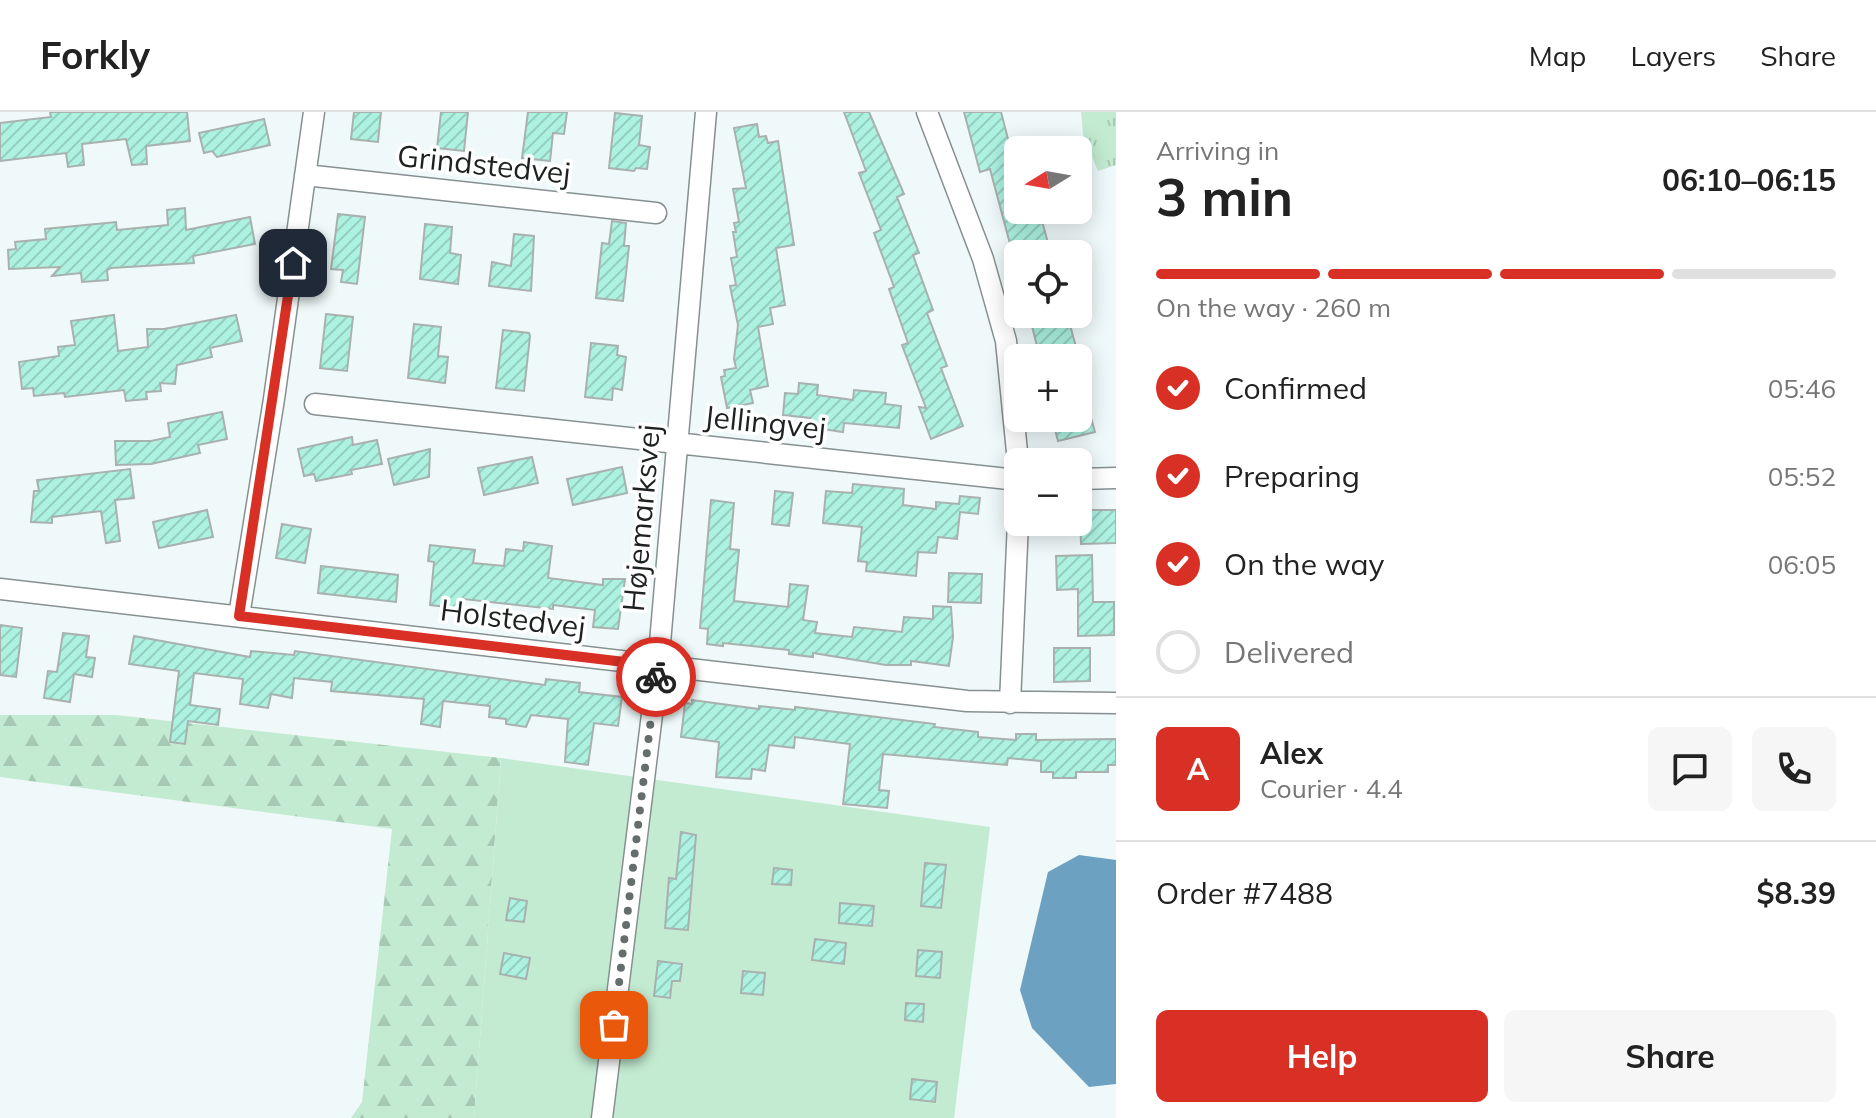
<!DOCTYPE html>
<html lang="en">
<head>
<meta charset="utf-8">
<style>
	:root { --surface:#fff; --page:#f6f6f6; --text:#222; --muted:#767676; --line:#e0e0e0; --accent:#d93025 }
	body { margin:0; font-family:Mulish,sans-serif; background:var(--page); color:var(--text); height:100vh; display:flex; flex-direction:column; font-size:30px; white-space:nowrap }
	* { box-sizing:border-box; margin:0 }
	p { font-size:26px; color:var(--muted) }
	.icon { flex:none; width:44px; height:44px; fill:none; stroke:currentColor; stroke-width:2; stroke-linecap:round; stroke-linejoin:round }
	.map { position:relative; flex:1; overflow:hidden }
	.panel { display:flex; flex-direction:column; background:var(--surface); width:760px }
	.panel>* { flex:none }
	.needle { width:52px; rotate:259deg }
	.controls { position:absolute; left:1004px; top:24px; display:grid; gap:16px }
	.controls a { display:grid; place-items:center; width:88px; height:88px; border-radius:12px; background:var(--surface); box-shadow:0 4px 20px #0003; font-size:40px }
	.pin { position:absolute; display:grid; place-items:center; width:68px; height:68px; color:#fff; margin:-34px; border-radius:16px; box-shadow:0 4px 12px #0006 }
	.courier { position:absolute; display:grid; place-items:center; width:80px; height:80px; margin:-40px; border:6px solid #d93025; border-radius:50%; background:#fff; color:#222; box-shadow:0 2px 10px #0007 }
	.headline em { font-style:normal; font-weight:700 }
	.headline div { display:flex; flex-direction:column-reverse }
	.headline { display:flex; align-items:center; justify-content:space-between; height:136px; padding:0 40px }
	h1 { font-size:52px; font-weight:700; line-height:60px }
	.bar { display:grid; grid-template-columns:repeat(4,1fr); gap:12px 8px; align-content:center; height:96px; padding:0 40px }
	.bar i { height:10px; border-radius:6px; background:var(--line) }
	.bar .current { background:var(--accent) }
	.bar p { grid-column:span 4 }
	.line { display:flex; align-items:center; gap:20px; padding:0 40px; border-top:2px solid var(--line) }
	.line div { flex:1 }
	.round { display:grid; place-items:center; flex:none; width:84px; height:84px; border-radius:12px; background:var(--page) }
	ol { padding:0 40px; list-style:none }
	li { display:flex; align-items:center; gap:24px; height:88px }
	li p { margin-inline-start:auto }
	li .icon { padding:8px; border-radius:50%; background:var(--accent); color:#fff; stroke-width:4 }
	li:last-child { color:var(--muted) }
	li i { width:44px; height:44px; border:4px solid var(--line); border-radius:50% }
	.action { display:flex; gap:16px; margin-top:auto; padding:16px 40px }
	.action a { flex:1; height:92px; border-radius:12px; background:var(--accent); color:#fff; font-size:32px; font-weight:700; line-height:92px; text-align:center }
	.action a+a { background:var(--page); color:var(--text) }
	header { display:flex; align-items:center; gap:48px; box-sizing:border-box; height:112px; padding:0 40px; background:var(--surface); border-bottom:2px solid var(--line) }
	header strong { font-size:38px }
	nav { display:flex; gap:44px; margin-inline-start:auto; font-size:28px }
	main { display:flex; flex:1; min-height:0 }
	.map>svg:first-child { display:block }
	.forest { fill:url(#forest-firs) }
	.park { fill:url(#park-tufts) }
	.garden { fill:#c3ebd1 }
	.water { fill:#6ca1c1 }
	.building { fill:url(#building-hatch); stroke:#a9b1af; stroke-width:2 }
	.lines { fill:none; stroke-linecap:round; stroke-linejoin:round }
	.street-casing { stroke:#879090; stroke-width:23 }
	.street { stroke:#fff; stroke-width:20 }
	.done { stroke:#666d6d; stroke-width:8; stroke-dasharray:0 14.4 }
	.route { stroke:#d93025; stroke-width:10 }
	.labels { text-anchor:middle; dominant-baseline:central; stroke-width:7; stroke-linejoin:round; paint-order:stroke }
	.street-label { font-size:30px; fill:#1d2121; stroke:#fff }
</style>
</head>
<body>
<header>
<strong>Forkly</strong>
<nav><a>Map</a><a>Layers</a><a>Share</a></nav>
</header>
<main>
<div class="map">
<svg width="1116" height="1006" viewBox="0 0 1116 1006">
	<defs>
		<pattern id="forest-firs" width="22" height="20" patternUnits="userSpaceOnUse" patternTransform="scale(2)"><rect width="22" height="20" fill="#c3ebd1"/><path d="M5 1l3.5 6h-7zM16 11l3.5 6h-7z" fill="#a7c9b3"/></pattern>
		<pattern id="park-tufts" width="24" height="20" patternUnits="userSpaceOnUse" patternTransform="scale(2)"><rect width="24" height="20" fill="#c3ebd1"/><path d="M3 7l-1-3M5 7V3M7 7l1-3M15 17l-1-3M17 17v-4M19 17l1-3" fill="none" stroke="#a7c9b3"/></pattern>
		<pattern id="building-hatch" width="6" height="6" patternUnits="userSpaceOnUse" patternTransform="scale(2)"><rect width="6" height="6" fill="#adf2e1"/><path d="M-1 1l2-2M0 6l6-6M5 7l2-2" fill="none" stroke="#94cfc1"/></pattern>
	</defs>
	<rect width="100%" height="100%" fill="#eff9f9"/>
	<path class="forest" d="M0 603H116L501 646 474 1006H351L362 990 392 717 0 665Z"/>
	<path class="park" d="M1081 0H1116V53L1098 59 1083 23Z"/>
	<path class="garden" d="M501 646 990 715 954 1006H474Z"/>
	<path class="water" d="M1079 743 1116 748V972L1089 975 1032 916 1020 878 1048 760Z"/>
	<path class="building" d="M50 0H187L190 29 146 34 147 52 132 53 126 27 82 32 84 53 68 55 66 41 0 49V11L51 5Z
		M354 0H381L378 30 351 27Z
		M441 0H468L464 39 437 36Z
		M528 0H567L564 22 553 21 550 49 522 46Z
		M844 0H869L904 82 897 85 919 141 913 143 933 198 927 201 947 254 941 256 963 314 931 327 919 295 926 296 902 233 908 231 889 177 894 175 874 121 881 118 859 61 866 59Z
		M964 0H1001L1014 50 1018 49V98H1039L1051 142 1013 143 990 57 980 60Z
		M615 1 642 4 639 33 650 35 647 57 636 56 634 59 609 56Z
		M264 7 270 33 217 45 212 39 204 41 199 21Z
		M757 12 759 25 766 24 768 31 778 29 794 133 776 136 785 193 770 196 773 212 758 215 768 274 750 278 753 291 727 296 721 265 725 264 724 258 736 256 734 247 738 213 730 174 736 173 731 146 737 145 733 120H736L734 111 739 110 733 77 746 76 734 16Z
		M185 96 186 118 250 105 255 132 193 144 194 151 111 156 107 158 108 168 82 170 81 161 52 164 60 155 9 157 8 138 16 137 15 130 46 127 45 117 116 110 117 118 168 113 167 98Z
		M338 102 365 105 357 172 341 170 343 158 331 157Z
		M612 109 626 111 624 134H629L623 189 596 186 602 131 609 132Z
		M425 112 452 115 450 141 461 143 458 172 420 167Z
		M514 122 534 124 531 179 489 174 492 150 511 154Z
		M326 202 353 205 347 259 320 256Z
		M1029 202H1067L1079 246H1040Z
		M114 203 118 239 148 235 147 217H164L236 203 242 229 210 236 212 245 177 253 175 272 160 271 161 279 146 280 147 287 126 289 124 278 65 285 64 281 34 284 33 276 22 277 19 250 59 244 58 235 75 233 71 209Z
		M414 212 441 215 438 244 448 245 445 271 408 266Z
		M503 218 529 221 530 224 524 279 496 276Z
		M591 231 618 234 617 243 626 245 622 278 613 276 612 288 585 285Z
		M799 271 818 273 817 283 853 288 854 278 886 281 885 292 901 294 899 316 844 311 843 320 809 315 810 306 783 303 785 281 798 282Z
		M222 300 227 327 198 333 200 341 151 352 116 353 115 329H151L170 325 168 311Z
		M1052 306H1091L1095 320 1058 329Z
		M352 325 353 333 377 328 382 352 351 358 352 362 316 369 314 362 304 364 298 337Z
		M430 337 429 365 394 373 388 347Z
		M532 345 538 371 484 383 478 356Z
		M622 355 627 381 573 393 567 367Z
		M130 357 134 386 115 388 120 429 106 431 101 399 52 405V411L31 410 34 379H39L37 368Z
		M853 372 904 377 903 393 936 397V390L959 392 960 384 980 386 978 402 960 400 957 427 938 425 936 441 918 440 916 464 866 459 867 450 858 449 862 415 823 411 826 379 852 381Z
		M775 379 793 381 789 414 772 412Z
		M711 388 734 391 730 437 739 438 734 489 788 495 790 472 808 474 803 508 817 510 815 521 852 525 854 515 902 520 904 505 933 507V494L951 495 953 525 949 554 911 549V553H886L813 541V545L789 542V538L723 531V534L707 532 708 517 700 516Z
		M207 398 213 425 159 436 153 410Z
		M1080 398H1116V431L1081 432Z
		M282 412 311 417 305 451 276 446Z
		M524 430 552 434 548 466 603 473V467H625L618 517 593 515 595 498 553 493V497L464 487 463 497 430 493 434 450 428 449 430 433 475 438 473 451 504 454 506 437 523 439Z
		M1092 443 1093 490H1114V523L1078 524V477L1057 478 1056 444Z
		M321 454 398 463 396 490 318 481Z
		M949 461 982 462 981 491 948 490Z
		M0 513 22 516 16 565 0 563Z
		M63 521 89 524 86 545 95 546 92 565 74 562 70 590 44 586 48 559 57 560Z
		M134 524 250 545 251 539 294 543 295 539 545 573 546 567 580 571 579 580 622 585 618 614 594 611 588 653 565 650 568 607 531 603 526 615 506 612V607L489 605 490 594 443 589 440 615 421 612 424 587 331 579 332 570 294 566 292 586 271 582 268 596 240 592 243 567 194 561 190 593 220 597 218 613 188 609 185 632 170 630 179 559 129 552Z
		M1054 536H1090V569L1054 570Z
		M692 588 759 597V594L795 598V595L935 612 934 615 978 620V625L1016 628V622H1036V628L1116 627V653H1108V660H1076V666H1053V660H1041V649L1008 646 1007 653 883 642 879 678 889 679 887 696 843 692 850 632 795 625 794 636 769 633 765 659 752 657 751 667 716 665 719 630 681 625 685 591 692 592Z
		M681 720 696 723 688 818 665 816 669 766 676 767Z
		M925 751 946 753 941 796 921 794Z
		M774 756 792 758 791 773 772 772Z
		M510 786 527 789 524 810 506 808Z
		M840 791 874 794 872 814 839 811Z
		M815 827 846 831 844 852 812 848Z
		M918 838 942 840 940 866 916 864Z
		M504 841 530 846 526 867 500 862Z
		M658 849 682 852 680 869H672L670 886 654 884Z
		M743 859 765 861 763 883 741 881Z
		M906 891 924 892 923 910 905 908Z
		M912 967 937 970 935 990 910 987Z"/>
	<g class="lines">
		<defs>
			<path id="street" d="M927 0 983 147 1006 229 1018 350
				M305 63 656 101
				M315 292 1018 368
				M1078 367 1116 366
				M0 477 967 589 1116 591
				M239 504 274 287 314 0
				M1010 591 1018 410
				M602 1006 658 554 706 0"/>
		</defs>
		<use href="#street" class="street-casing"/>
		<use href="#street" class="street"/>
	</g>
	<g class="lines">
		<path class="done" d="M614 913 656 565"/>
		<path class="route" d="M293 151 239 504 658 554 656 565"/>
	</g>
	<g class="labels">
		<g class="street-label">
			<text transform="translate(484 52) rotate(6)">Grindstedvej</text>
			<text transform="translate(765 310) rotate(6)">Jellingvej</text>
			<text transform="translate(641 406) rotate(-85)">Højemarksvej</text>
			<text transform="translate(513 506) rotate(7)">Holstedvej</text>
		</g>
	</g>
</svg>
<div class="controls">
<a><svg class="needle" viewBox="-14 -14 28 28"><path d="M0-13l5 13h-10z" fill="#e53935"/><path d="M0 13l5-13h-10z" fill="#767676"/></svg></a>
<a><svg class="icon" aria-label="locate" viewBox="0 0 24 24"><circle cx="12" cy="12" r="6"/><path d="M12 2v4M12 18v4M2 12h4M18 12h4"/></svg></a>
<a>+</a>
<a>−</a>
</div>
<div class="pin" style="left:614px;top:913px;background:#ea580c"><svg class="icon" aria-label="bag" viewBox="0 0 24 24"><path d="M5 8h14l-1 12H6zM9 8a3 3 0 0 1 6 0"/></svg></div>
<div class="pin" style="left:293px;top:151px;background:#1f2937"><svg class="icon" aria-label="home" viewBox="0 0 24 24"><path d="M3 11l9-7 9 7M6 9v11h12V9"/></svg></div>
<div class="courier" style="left:656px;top:565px"><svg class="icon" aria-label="bike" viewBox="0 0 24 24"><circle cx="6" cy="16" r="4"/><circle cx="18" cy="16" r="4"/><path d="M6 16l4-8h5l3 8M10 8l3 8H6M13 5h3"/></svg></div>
</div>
<section class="panel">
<div class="headline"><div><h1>3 min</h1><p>Arriving in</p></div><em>06:10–06:15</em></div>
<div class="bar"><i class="current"></i><i class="current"></i><i class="current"></i><i></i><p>On the way · 260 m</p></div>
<ol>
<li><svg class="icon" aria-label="check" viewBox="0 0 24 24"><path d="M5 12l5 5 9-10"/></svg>Confirmed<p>05:46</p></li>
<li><svg class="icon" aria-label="check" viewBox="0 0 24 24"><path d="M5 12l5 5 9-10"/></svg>Preparing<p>05:52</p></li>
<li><svg class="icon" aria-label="check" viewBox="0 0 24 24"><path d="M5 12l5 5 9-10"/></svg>On the way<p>06:05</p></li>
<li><i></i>Delivered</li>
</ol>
<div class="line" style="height:144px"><b class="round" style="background:var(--accent);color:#fff">A</b><div><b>Alex</b><p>Courier · 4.4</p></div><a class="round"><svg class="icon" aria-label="chat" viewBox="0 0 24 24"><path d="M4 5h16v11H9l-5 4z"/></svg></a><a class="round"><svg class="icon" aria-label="phone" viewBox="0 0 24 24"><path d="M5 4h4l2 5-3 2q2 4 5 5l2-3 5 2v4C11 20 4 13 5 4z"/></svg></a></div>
<div class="line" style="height:104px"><div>Order #7488</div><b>$8.39</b></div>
<div class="action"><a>Help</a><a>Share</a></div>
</section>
</main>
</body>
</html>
